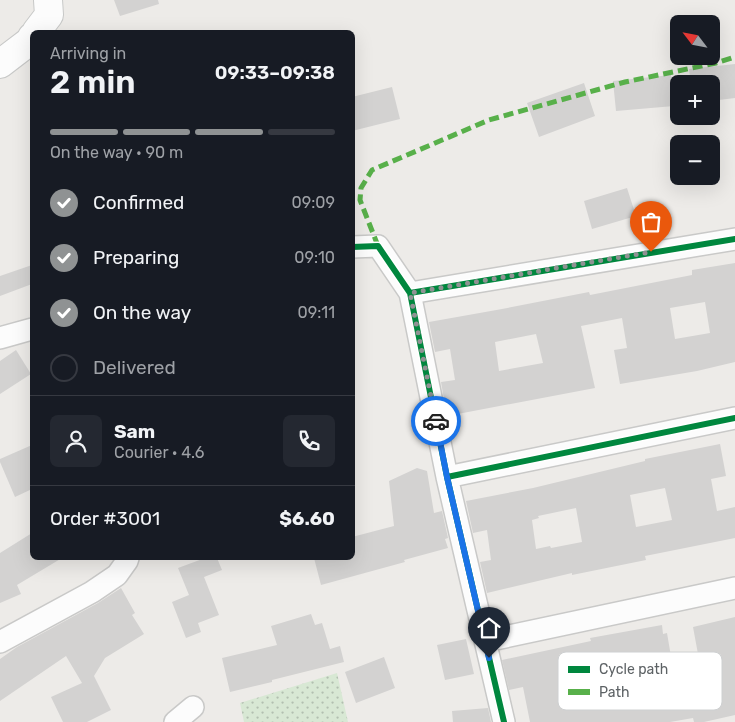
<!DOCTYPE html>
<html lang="en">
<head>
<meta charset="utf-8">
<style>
	:root { --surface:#171b24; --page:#242831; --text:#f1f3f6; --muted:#9ea1a6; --line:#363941; --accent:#8f9293 }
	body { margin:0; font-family:Rubik,sans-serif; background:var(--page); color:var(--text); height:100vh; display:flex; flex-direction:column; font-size:19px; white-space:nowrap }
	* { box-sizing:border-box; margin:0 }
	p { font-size:16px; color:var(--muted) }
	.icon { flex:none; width:28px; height:28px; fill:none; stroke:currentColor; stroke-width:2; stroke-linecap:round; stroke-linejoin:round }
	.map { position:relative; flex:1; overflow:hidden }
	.side { position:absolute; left:30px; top:30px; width:325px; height:530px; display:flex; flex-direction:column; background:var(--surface); border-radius:8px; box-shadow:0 5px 20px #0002 }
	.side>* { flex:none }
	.needle { width:32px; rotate:302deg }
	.tools { position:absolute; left:670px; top:15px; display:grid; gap:10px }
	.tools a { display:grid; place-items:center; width:50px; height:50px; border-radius:8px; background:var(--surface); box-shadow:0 5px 20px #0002; font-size:25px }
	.pin { position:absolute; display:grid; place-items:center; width:42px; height:42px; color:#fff; margin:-51px -21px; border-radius:50% 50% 50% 0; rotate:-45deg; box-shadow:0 0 5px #0007 }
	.pin .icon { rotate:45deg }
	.courier { position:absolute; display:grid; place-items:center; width:50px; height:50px; margin:-25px; border:4px solid #1a73e8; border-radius:50%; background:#fff; color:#222; box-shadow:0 1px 6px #0007 }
	.summary em { font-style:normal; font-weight:600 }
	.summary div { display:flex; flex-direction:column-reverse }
	.summary { display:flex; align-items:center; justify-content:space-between; height:85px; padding:0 20px }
	h1 { font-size:32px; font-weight:600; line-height:38px }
	.bar { display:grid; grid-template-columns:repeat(4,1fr); gap:8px 5px; align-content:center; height:60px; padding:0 20px }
	.bar i { height:6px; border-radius:4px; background:var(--line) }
	.bar .current { background:var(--accent) }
	.bar p { grid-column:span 4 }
	.line { display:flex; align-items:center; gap:12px; padding:0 20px; border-top:1px solid var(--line) }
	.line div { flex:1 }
	.round { display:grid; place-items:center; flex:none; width:52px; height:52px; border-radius:8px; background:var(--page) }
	ol { padding:0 20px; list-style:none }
	li { display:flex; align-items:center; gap:15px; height:55px }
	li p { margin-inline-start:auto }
	li .icon { padding:5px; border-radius:50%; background:var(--accent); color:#fff; stroke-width:4 }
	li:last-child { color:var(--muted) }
	li i { width:28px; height:28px; border:2px solid var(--line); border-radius:50% }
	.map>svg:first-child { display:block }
	.park { fill:url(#park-dots) }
	.building { fill:#d3d2d1; fill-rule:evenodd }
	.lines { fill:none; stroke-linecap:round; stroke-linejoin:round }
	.minor-casing { stroke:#c9c9c8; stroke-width:24 }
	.secondary-casing { stroke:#c7c8c7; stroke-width:30 }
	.minor { stroke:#fcfcfc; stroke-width:21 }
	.secondary { stroke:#fcfcfc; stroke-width:28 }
	.quiet { stroke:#58b04a; stroke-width:5; stroke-dasharray:10 5; stroke-linecap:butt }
	.cycleway-casing { stroke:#fff; stroke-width:9 }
	.cycleway { stroke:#00873e; stroke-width:6 }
	.done { stroke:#8f9293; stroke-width:5; stroke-dasharray:0 9 }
	.route { stroke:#1a73e8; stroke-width:6 }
	.key { fill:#fff; stroke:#ced0d1; stroke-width:1 }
	.key-label { font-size:14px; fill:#5d6265 }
</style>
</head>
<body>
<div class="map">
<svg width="735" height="722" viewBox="0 0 735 722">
	<defs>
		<pattern id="park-dots" width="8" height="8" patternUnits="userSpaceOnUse" patternTransform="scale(1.25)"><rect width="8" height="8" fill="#d8e8d4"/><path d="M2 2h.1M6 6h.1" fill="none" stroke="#b2bfb0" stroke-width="1.8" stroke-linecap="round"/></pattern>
	</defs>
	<rect width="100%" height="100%" fill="#edebe8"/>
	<path class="park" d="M337 673 348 722H244L240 703Z"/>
	<path class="building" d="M114 0H158L159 4 120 16Z
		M735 64V98L711 101V84H691L689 69Z
		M671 75 674 106 616 111 613 81Z
		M584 83 595 116 539 137 527 103Z
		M392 87 400 119 352 131V97Z
		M627 188 636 216 592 229 584 201Z
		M735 263V362L697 371 620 384 614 350 627 348 622 318 581 326 595 388 447 416 441 382 455 380 450 349 435 352 429 322 502 309 589 292 590 295 692 275V270ZM705 302 710 333 675 339 670 308ZM536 334 543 363 499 371 495 342Z
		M32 265V284L0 296V276Z
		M16 350 31 374 0 394V361Z
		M720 444 726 476 711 479 717 511 735 507V538L645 556 646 560 572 575V573L487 593 480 562 491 560 487 530 473 533 466 501 533 488 645 461V459ZM665 488 672 520 636 527 630 495ZM576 508 582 542 551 548 550 546 536 549 532 520 539 518 538 516Z
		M32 445V489L15 497 0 462V459Z
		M417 468 427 471 434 513 442 511 448 538 445 539 448 548 404 560 405 562 321 585 314 558H352V537L394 526 389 481Z
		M32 533V558H62L17 585 21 594 0 603V553Z
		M205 558H217L222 570 204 577 219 615 198 623 201 632 186 638 172 602 189 595 178 568Z
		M121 588 135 613 132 615 144 634 105 658 94 676 111 710 87 722H63L51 697 82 683 66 656 0 701V659L17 647 98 603Z
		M311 614 315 625 322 623 330 649 340 646 344 662 272 680V682L230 692 222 658 277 645 271 626Z
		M735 617V715L704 722H694L693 718 670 722H530L523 687 509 690 502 660 591 641 590 638 662 625 663 634 667 633 678 698 705 692 693 627ZM612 668 616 700 572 710 567 678 580 675V674Z
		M466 639 474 674 445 680 437 645Z
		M384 657 395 688 356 703 345 672Z
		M488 708 491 722H453L452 711Z"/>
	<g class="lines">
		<defs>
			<path id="minor" d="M352 247 378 246 410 293 447 477 504 722
				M410 293 735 239
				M0 338 32 329
				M447 477 735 418
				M486 641 735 588
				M0 642 92 592 117 575 127 561 128 558
				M175 722 193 707"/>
			<path id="secondary" d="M36 32 49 15 48 0
				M0 64 30 41 32 37"/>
		</defs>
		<use href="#minor" class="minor-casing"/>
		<use href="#secondary" class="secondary-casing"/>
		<use href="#minor" class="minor"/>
		<use href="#secondary" class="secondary"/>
		<path class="quiet" d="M378 246 360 200 361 188 372 170 489 120 625 82 716 63 735 57"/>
		<defs>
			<path id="cycleway" d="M352 247 378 246 410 293 447 477 504 722
				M410 293 735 239
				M447 477 735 418"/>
		</defs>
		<use href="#cycleway" class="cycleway-casing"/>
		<use href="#cycleway" class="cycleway"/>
	</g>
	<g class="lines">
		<path class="done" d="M436 421 410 293 651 252"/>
		<path class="route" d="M436 421 447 477 489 658"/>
	</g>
	<rect x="558" y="652" width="164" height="58" rx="8" class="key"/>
	<rect x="568" y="666" width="22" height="7" fill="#00873e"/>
	<rect x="568" y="689" width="22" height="6" fill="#58b04a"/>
	<g class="key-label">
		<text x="599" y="674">Cycle path</text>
		<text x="599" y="697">Path</text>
	</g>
</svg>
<div class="tools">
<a><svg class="needle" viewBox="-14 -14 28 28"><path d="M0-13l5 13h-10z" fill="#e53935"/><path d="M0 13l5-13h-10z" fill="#9ea1a6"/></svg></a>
<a>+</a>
<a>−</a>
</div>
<div class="pin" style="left:651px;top:252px;background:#ea580c"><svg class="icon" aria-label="bag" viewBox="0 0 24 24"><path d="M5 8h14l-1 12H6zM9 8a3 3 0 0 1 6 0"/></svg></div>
<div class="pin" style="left:489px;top:658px;background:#1f2937"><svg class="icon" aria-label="home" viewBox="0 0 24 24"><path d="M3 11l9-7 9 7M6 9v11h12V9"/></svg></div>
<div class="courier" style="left:436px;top:421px"><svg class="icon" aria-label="car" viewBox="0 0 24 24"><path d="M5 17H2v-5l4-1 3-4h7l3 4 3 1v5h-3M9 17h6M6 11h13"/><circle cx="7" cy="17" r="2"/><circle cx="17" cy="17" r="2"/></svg></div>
<section class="side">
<div class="summary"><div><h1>2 min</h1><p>Arriving in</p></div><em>09:33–09:38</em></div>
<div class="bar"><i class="current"></i><i class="current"></i><i class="current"></i><i></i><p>On the way · 90 m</p></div>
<ol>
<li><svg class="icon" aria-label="check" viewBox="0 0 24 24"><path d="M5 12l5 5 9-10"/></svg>Confirmed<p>09:09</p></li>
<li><svg class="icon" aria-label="check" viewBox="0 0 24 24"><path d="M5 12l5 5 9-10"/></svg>Preparing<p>09:10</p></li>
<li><svg class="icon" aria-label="check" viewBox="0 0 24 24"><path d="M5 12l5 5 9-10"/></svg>On the way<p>09:11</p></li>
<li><i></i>Delivered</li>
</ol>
<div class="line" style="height:90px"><a class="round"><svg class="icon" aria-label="person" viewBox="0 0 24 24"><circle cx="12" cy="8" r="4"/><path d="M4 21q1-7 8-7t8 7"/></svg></a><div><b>Sam</b><p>Courier · 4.6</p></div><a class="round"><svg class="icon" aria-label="phone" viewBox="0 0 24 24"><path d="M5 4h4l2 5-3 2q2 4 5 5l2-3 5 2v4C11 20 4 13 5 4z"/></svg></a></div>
<div class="line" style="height:65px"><div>Order #3001</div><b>$6.60</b></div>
</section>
</div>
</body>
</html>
